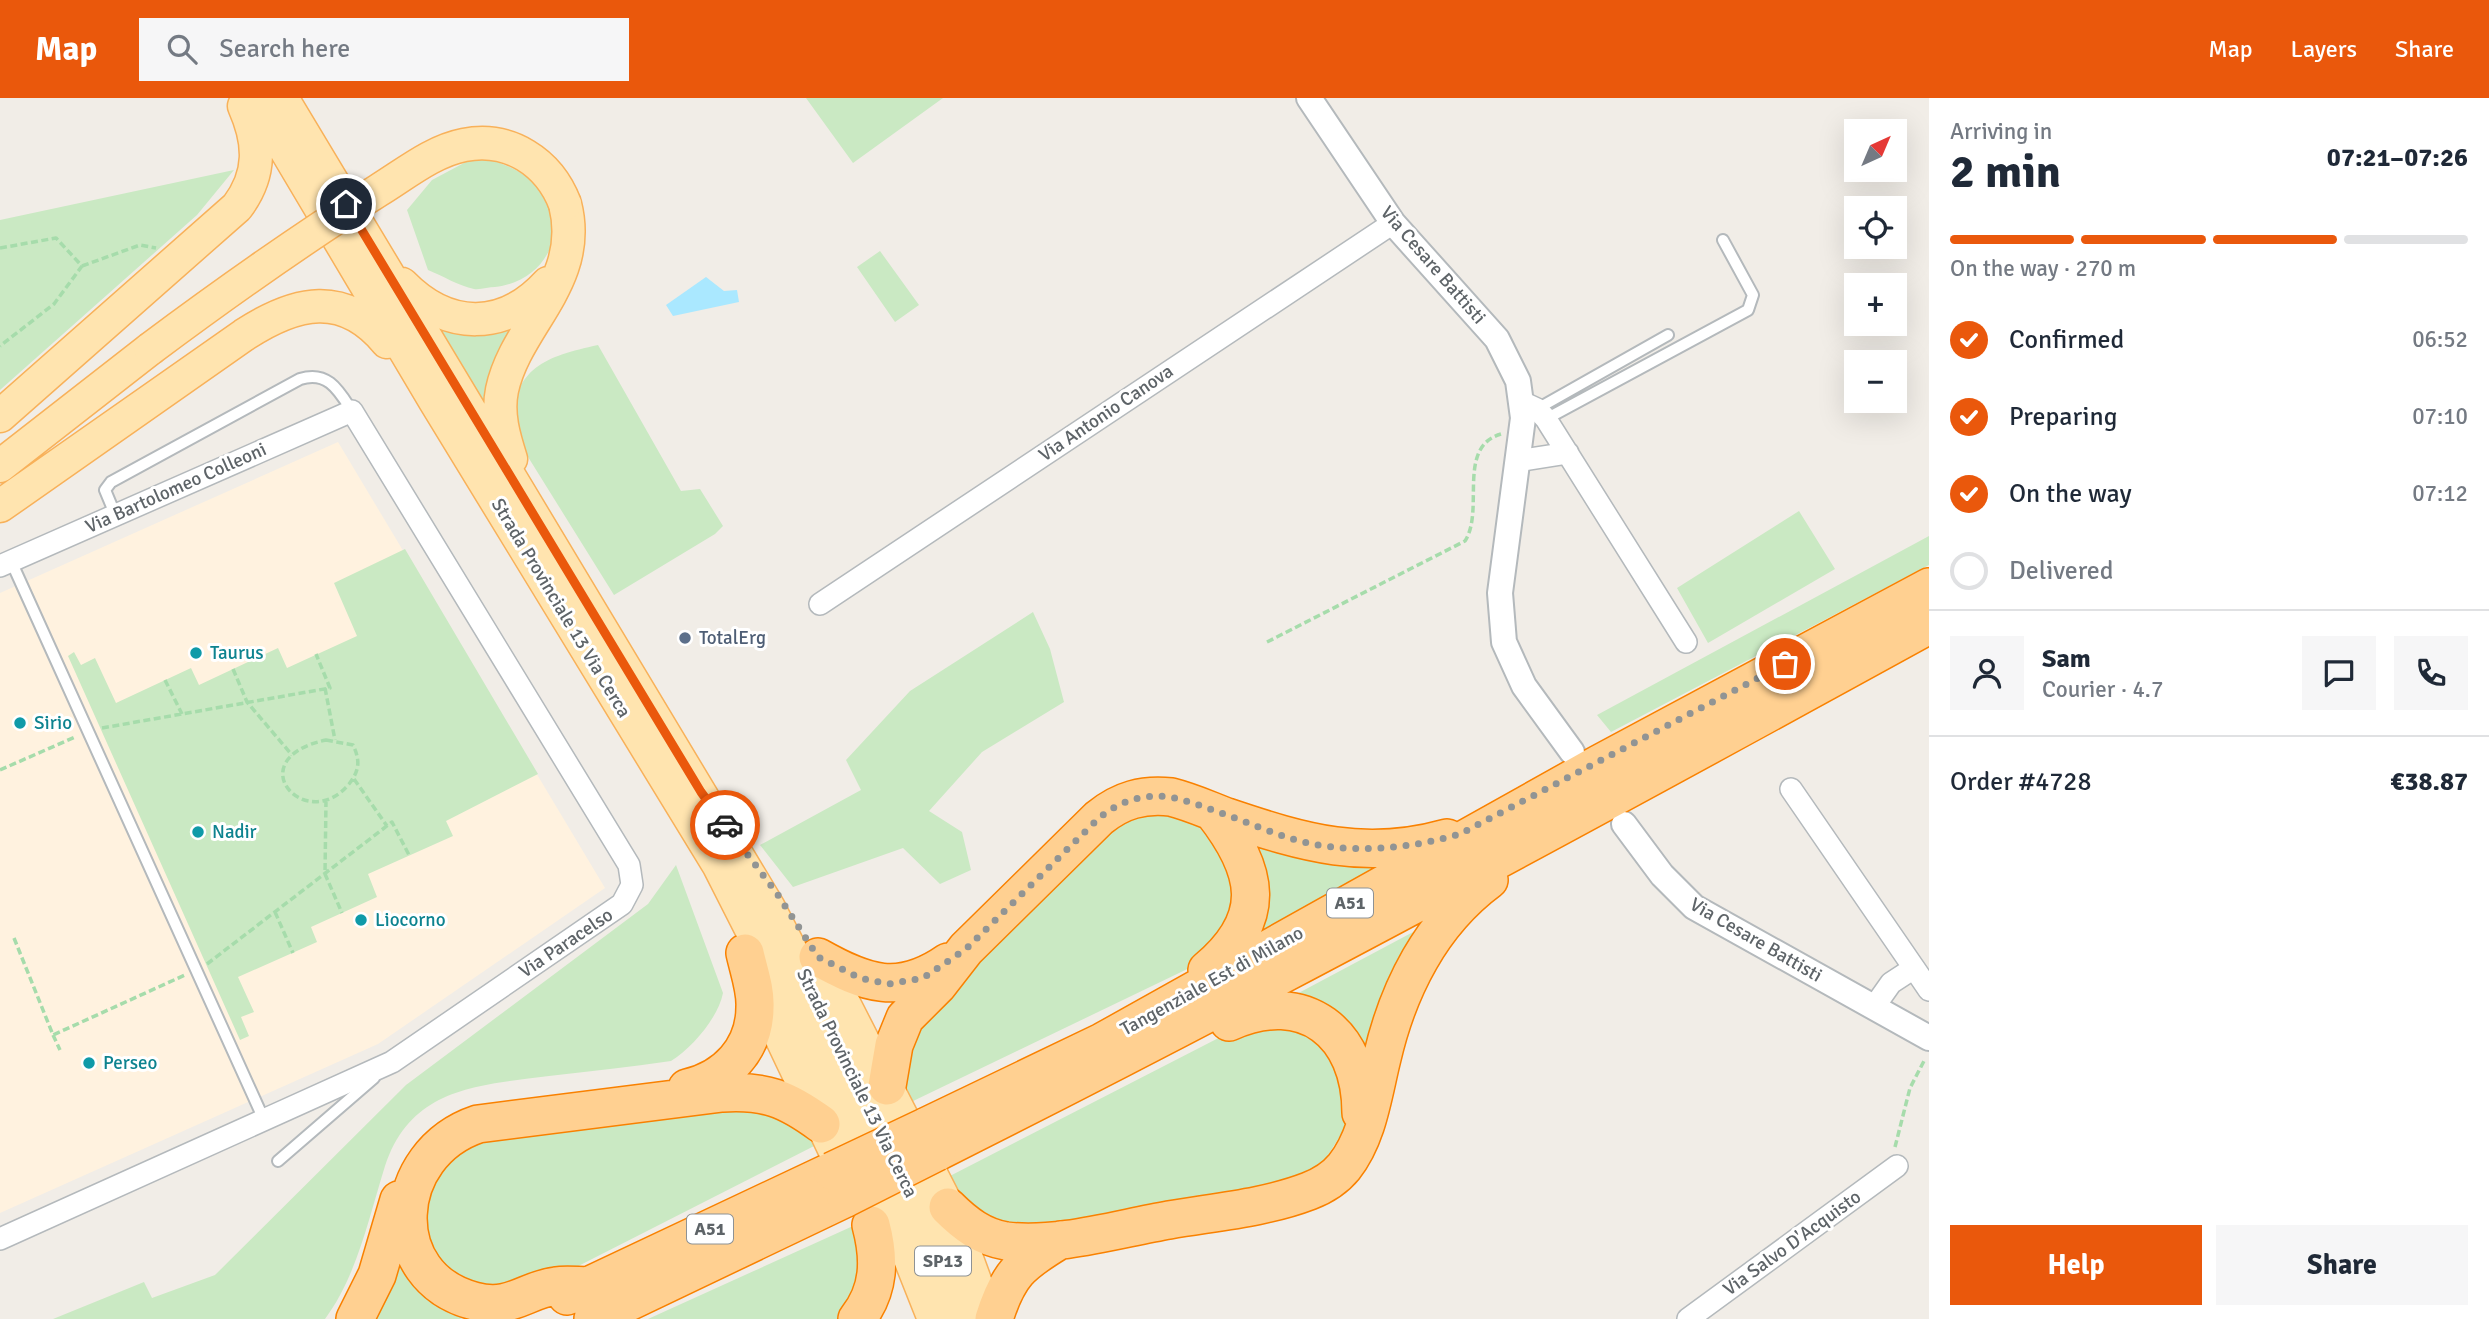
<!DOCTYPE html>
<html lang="en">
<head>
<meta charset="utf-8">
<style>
	:root { --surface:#fff; --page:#f6f6f7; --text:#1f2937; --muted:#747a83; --line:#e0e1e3; --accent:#ea580c }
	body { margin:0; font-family:Signika,sans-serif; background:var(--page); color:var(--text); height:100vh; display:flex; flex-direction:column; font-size:26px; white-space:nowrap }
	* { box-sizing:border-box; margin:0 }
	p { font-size:23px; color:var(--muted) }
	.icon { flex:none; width:38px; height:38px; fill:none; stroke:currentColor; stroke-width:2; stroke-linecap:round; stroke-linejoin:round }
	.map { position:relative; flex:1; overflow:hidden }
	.sheet { display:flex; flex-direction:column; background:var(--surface); width:560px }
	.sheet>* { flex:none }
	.needle { width:46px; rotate:44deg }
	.fabs { position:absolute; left:1844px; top:21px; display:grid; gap:14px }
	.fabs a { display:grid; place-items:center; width:63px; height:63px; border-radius:0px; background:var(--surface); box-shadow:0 7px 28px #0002; font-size:35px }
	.pin { position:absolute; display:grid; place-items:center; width:60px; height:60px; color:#fff; margin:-30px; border:4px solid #fff; border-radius:50%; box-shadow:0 2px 7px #0007 }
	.courier { position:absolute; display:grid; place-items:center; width:70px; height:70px; margin:-35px; border:5px solid #ea580c; border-radius:50%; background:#fff; color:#222; box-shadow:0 2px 9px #0007 }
	.overview em { font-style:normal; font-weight:700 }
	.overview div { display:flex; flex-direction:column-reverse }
	.overview { display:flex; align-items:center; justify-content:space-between; height:119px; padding:0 21px }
	h1 { font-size:46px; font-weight:700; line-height:52px }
	.bar { display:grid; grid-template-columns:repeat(4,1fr); gap:10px 7px; align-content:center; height:84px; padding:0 21px }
	.bar i { height:9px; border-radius:5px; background:var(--line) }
	.bar .selected { background:var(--accent) }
	.bar p { grid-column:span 4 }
	.line { display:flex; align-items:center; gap:18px; padding:0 21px; border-top:2px solid var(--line) }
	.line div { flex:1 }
	.round { display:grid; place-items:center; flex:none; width:74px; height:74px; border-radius:0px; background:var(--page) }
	ol { padding:0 21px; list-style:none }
	li { display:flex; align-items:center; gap:21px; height:77px }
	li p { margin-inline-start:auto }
	li .icon { padding:7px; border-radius:50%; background:var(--accent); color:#fff; stroke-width:4 }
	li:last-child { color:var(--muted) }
	li i { width:38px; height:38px; border:4px solid var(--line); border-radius:50% }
	.button { display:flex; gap:14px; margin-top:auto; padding:14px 21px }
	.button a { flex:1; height:80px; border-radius:0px; background:var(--accent); color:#fff; font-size:28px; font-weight:700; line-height:80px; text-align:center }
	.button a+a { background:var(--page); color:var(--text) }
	header { display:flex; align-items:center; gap:42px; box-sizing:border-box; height:98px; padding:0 35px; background:var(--accent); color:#fff }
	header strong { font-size:33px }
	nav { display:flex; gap:38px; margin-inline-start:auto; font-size:24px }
	.search { width:490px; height:63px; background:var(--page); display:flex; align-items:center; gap:18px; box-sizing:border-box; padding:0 24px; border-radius:0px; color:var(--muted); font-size:26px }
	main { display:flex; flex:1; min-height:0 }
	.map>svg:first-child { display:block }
	.commercial { fill:#fff2df }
	.green { fill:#cae9c3 }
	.water { fill:#aae8ff }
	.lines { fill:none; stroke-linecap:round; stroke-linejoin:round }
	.service-casing { stroke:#b4b9bc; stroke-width:14 }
	.minor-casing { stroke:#b4b9bc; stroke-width:24 }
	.tertiary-casing { stroke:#b4b9bc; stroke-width:28 }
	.primary-casing { stroke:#f8b15a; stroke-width:35 }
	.motorway-casing { stroke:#f98100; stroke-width:40 }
	.path { stroke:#a6dcab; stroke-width:3.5; stroke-dasharray:7 3.5; stroke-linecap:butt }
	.service { stroke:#fff; stroke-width:10 }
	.minor { stroke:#fff; stroke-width:21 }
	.tertiary { stroke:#fff; stroke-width:24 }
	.primary { stroke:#ffe4af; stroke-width:32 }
	.motorway { stroke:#ffd091; stroke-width:37 }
	.primary-bridge-casing { stroke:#f8b15a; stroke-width:35; stroke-linecap:butt }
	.motorway-bridge-casing { stroke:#f98100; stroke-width:40; stroke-linecap:butt }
	.primary-bridge { stroke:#ffe4af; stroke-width:32 }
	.motorway-bridge { stroke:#ffd091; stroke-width:37 }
	.done { stroke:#919494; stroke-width:7; stroke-dasharray:0 12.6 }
	.route { stroke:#ea580c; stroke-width:9 }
	.service-dot { fill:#5c6f8a; stroke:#fff; stroke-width:2.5 }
	.culture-dot { fill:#0f9aa8; stroke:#fff; stroke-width:2.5 }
	.labels { text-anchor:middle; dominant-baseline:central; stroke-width:6; stroke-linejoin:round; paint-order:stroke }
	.shield { fill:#fff; stroke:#8e9295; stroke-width:2 }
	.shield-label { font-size:18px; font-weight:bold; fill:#5e6468 }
	.street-label { font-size:19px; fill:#5e6468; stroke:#fff }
	.service-label { font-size:19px; fill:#4e5e75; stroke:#fff; text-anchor:start }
	.culture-label { font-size:19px; fill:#0d838f; stroke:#fff; text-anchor:start }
</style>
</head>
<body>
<header>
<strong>Map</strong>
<div class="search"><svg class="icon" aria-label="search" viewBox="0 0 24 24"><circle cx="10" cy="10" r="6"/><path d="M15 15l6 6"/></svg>Search here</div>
<nav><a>Map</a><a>Layers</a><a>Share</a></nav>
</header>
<main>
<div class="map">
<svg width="1929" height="1221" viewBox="0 0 1929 1221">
	<rect width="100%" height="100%" fill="#f1ede7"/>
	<path class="commercial" d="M338 344 605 790 378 946 0 1115V495Z"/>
	<path class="green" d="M806 0H943L853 65Z
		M479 57C497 64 517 70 532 83 576 123 550 183 495 189 489 189 480 192 474 191 459 188 443 178 428 172L407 112 432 82Z
		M234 72 197 117 0 292V122Z
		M880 153 919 207 895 224 857 169Z
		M426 210 525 214 494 325Z
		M598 247 681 393 700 391 723 428 715 436 614 497 510 330C515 268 545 259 598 247Z
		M1799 413 1835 471 1708 545 1677 490Z
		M1929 438V467L1611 634 1597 617Z
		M405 451 538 676 446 723 453 738 368 776 377 799 311 829 317 844 238 879 254 914 241 919 249 938 240 942 68 558 74 554 81 567 95 560 116 605 191 570 199 587 278 550 287 570 357 538 334 485Z
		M1033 514 1050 551 1064 604 982 654 929 713 962 734 971 772 940 786 903 750 793 789 760 747 861 692 846 662 910 593Z
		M1137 716 1170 717 1203 728 1230 762 1240 813 1204 863 909 1005 902 980 922 919 1113 728Z
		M1250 733 1391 767 1248 840Z
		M676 767 723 895C718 920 692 950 671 963 630 969 590 973 549 978 479 987 411 989 385 1068 369 1119 357 1178 325 1221H53L144 1184 152 1200 215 1177 406 987 648 806Z
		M1430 825 1370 958 1293 898Z
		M1260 926 1307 934 1333 956 1349 1008 1345 1030 1320 1070 1294 1086 1021 1132 989 1128 946 1080 1238 930Z
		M729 1010 769 1014 820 1045 541 1187 466 1191 424 1150 418 1095 470 1037Z
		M853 1128 867 1159 841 1221H648Z
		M395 1156 469 1217 460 1221H367Z"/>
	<path class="water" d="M706 179 724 193 737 192 739 204 673 218 666 207Z"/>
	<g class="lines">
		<defs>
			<path id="service" d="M1537 311 1668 237
				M1546 321 1748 212 1753 197 1723 142
				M115 416 105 392 111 384 300 281C328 272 339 293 352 313
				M11 463 265 1024
				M278 1063 374 980"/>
			<path id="minor" d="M1522 304 1537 311 1546 321 1686 544
				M1517 363 1568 355
				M0 468 352 313 629 767 632 787 622 806 392 964 0 1141
				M820 506 1393 125
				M1791 691 1914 870
				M1874 909 1891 885 1914 870 1929 892
				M1688 1221 1897 1068"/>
			<path id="tertiary" d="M1309 0 1393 125 1497 241 1518 283 1523 320 1500 495 1504 544 1524 588 1572 654
				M1624 726 1662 777 1694 809 1929 940"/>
			<path id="primary" d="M255 0 435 303 719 768 850 1026 893 1118 934 1221
				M282 0 769 810 874 1014 948 1176 965 1221
				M402 186C448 233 504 233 548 185
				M0 318 237 109C262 76 260 44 244 8
				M511 361C504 339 497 316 502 292 516 226 585 184 565 106
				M0 368 150 251
				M0 408 244 237C296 203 344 192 387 244
				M834 886 948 1109 989 1221
				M769 914 852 1089"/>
			<path id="motorway" d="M818 859C866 886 899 898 948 864
				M1207 872C1269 820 1259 773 1213 714
				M1229 924C1305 890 1361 935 1361 1015
				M887 988 894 947 905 920 938 887 966 851 1099 720C1121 702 1143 696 1171 699 1191 704 1208 712 1227 719 1304 745 1365 763 1447 740
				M687 990C726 981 755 951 755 909 756 892 749 873 745 855
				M925 1029 1102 944 1599 666 1929 489
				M937 1054C1272 886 1601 707 1929 527
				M948 1109C965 1126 982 1139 1006 1143 1059 1149 1117 1131 1169 1122 1215 1114 1265 1110 1309 1093 1322 1088 1335 1080 1344 1069 1368 1039 1373 996 1382 960 1398 891 1431 825 1489 782
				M588 1188C578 1188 567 1186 556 1188 525 1192 511 1213 474 1203 382 1179 389 1056 478 1026L722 995C765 992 787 1001 821 1026
				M567 1198 832 1073
				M355 1221 377 1177 399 1102
				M593 1221 846 1100
				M857 1221C880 1192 880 1161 871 1127
				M994 1221C1008 1176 1020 1166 1060 1142"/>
		</defs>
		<use href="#service" class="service-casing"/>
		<use href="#minor" class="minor-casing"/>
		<use href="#tertiary" class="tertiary-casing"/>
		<use href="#primary" class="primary-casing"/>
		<use href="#motorway" class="motorway-casing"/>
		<path class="path" d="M0 150 56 140 82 168 54 206 0 248
			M82 168 140 147 156 150
			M1267 544 1465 443C1485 412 1456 349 1501 336
			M233 571 247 604 292 657
			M165 582 182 616
			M325 590 335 642
			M102 630 330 590 316 556
			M326 642 353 647C360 662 360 672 349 686 306 738 237 661 326 642Z
			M0 672 75 639
			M354 681 387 728
			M326 702 325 776 342 815
			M275 814 293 855
			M14 840 53 937 185 877
			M207 866 392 724 409 757
			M53 937 60 952
			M1895 1049 1910 990 1925 961"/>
		<use href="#service" class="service"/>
		<use href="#minor" class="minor"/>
		<use href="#tertiary" class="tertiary"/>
		<use href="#primary" class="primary"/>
		<use href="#motorway" class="motorway"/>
		<defs>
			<path id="primary-bridge" d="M150 251C225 195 300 142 379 92 405 76 433 53 464 47 509 38 549 64 565 106"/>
			<path id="motorway-bridge" d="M832 1073 925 1029
				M846 1100 937 1054"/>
		</defs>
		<use href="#primary-bridge" class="primary-bridge-casing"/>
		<use href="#motorway-bridge" class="motorway-bridge-casing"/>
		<use href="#primary-bridge" class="primary-bridge"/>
		<use href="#motorway-bridge" class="motorway-bridge"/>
	</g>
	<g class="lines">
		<path class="done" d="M725 727 776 794 818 859 860 880 889 886 923 880 966 851 1099 720C1121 702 1143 696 1171 699 1211 709 1250 727 1289 740 1343 757 1405 752 1460 736L1785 566"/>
		<path class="route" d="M346 106 701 694 725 727"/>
	</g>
	<circle class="service-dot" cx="685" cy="540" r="7"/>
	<g class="culture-dot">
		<circle cx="196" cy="555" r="7"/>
		<circle cx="20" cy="625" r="7"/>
		<circle cx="198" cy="734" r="7"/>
		<circle cx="361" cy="822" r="7"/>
		<circle cx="89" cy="965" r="7"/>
	</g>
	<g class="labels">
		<g class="shield">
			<rect x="1327" y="790.5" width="46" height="29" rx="5"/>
			<rect x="687" y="1116.5" width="46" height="29" rx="5"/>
			<rect x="915" y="1148.5" width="56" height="29" rx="5"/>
		</g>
		<g class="shield-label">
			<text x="1350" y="805">A51</text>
			<text x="710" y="1131">A51</text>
			<text x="943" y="1163">SP13</text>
		</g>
		<g class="street-label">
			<text transform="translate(1433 167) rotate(49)">Via Cesare Battisti</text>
			<text transform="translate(1106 315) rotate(-34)">Via Antonio Canova</text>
			<text transform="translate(176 390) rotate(-24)">Via Bartolomeo Colleoni</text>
			<text transform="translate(561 510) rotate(59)">Strada Provinciale 13 Via Cerca</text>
			<text transform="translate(1756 842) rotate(30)">Via Cesare Battisti</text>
			<text transform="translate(566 845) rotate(-34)">Via Paracelso</text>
			<text transform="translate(1212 883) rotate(-29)">Tangenziale Est di Milano</text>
			<text transform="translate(857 985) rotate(64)">Strada Provinciale 13 Via Cerca</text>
			<text transform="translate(1792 1145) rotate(-36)">Via Salvo D'Acquisto</text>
		</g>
		<g class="service-label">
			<text x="699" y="540">TotalErg</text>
		</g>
		<g class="culture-label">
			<text x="210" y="555">Taurus</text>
			<text x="34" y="625">Sirio</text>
			<text x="212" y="734">Nadir</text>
			<text x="375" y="822">Liocorno</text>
			<text x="103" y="965">Perseo</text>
		</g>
	</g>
</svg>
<div class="fabs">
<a><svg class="needle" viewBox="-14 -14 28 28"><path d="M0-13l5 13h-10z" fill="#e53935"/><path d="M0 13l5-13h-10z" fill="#747a83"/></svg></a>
<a><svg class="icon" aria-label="locate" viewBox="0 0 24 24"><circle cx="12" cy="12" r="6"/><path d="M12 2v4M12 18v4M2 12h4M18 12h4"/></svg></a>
<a>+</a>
<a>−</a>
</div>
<div class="pin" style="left:1785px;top:566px;background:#ea580c"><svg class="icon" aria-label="bag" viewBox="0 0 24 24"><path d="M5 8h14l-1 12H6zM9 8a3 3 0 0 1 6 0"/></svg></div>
<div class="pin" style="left:346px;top:106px;background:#1f2937"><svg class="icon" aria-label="home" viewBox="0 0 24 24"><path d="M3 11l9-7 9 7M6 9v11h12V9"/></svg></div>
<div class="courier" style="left:725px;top:727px"><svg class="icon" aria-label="car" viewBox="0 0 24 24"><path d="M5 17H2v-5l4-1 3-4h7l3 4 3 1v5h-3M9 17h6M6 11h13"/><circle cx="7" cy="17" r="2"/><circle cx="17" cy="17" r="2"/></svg></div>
</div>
<section class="sheet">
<div class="overview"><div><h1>2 min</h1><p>Arriving in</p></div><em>07:21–07:26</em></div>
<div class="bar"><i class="selected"></i><i class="selected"></i><i class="selected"></i><i></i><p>On the way · 270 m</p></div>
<ol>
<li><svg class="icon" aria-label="check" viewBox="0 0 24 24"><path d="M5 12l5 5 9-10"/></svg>Confirmed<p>06:52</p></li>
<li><svg class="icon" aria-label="check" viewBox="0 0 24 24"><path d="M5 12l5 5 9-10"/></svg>Preparing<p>07:10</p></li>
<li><svg class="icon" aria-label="check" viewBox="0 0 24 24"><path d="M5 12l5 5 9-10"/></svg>On the way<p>07:12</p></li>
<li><i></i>Delivered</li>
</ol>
<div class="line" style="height:126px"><a class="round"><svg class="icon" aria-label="person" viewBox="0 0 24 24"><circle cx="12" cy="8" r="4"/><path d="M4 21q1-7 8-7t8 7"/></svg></a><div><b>Sam</b><p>Courier · 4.7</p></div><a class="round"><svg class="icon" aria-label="chat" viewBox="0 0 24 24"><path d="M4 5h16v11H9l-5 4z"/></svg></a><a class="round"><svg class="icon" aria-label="phone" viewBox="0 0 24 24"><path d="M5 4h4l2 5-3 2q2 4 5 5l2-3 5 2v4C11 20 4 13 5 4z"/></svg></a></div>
<div class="line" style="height:91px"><div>Order #4728</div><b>€38.87</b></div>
<div class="button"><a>Help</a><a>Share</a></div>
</section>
</main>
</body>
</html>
